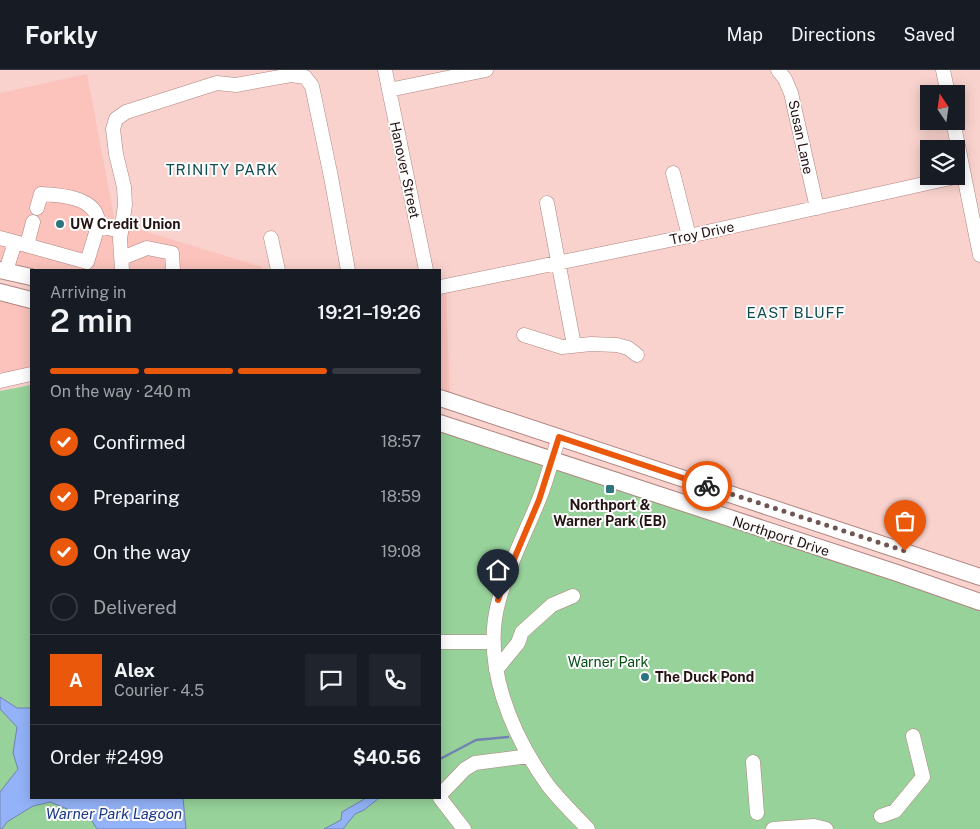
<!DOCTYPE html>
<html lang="en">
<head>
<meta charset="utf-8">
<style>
	:root { --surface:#171b24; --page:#20242c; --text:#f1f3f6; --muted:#9ea1a6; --line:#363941; --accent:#ea580c }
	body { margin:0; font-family:"Public Sans",sans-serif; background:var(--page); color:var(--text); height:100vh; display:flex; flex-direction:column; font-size:19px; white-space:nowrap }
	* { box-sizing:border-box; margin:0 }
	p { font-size:16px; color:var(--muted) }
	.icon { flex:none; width:28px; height:28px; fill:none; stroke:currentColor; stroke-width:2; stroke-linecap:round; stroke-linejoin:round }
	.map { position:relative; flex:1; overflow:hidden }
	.drawer { position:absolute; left:30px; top:199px; width:411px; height:530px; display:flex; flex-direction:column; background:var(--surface); border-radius:0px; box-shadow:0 2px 12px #0003 }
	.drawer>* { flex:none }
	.needle { width:32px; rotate:347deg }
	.buttons { position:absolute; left:920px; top:15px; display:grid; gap:10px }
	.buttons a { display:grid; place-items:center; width:45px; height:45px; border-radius:0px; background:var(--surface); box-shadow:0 2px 12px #0003; font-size:25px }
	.pin { position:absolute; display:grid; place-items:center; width:42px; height:42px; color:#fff; margin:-51px -21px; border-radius:50% 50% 50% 0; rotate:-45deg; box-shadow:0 0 5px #0007 }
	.pin .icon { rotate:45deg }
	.courier { position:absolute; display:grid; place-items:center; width:50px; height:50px; margin:-25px; border:4px solid #ea580c; border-radius:50%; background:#fff; color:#222; box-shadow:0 1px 6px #0007 }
	.headline em { font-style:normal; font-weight:600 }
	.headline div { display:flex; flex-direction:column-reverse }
	.headline { display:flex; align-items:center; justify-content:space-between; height:85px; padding:0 20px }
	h1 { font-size:32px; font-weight:600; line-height:38px }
	.bar { display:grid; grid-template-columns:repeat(4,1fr); gap:8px 5px; align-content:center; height:60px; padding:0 20px }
	.bar i { height:6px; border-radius:4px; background:var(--line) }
	.bar .current { background:var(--accent) }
	.bar p { grid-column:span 4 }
	.line { display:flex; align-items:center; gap:12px; padding:0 20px; border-top:1px solid var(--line) }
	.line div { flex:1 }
	.round { display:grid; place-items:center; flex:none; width:52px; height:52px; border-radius:0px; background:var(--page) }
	ol { padding:0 20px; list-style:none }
	li { display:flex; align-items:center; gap:15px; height:55px }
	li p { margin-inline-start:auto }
	li .icon { padding:5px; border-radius:50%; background:var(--accent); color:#fff; stroke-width:4 }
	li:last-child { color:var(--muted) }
	li i { width:28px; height:28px; border:2px solid var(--line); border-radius:50% }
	header { display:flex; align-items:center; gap:30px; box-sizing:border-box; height:70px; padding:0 25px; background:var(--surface); border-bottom:1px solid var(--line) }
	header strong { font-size:24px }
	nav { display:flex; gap:28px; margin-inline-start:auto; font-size:18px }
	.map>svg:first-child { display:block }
	.built { fill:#fbc3bc }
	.green { fill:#97d29a }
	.water { fill:#93b2f8; stroke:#7282b3 }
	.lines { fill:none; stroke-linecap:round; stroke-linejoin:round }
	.stream { stroke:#7282b3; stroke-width:2.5 }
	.minor-casing { stroke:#b0847f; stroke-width:15 }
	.major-casing { stroke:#b0847f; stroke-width:18 }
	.minor { stroke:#fff; stroke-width:14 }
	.major { stroke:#fff; stroke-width:16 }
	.done { stroke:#6f5653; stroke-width:5; stroke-dasharray:0 9 }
	.route { stroke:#ea580c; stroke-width:6 }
	.poi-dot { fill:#2c757d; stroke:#fdfdfd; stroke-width:2 }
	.labels { text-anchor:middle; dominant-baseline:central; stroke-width:4; stroke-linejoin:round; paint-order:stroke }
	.street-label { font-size:14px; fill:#241312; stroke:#fdfdfd }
	.poi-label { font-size:14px; font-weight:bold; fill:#241312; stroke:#fdfdfd; text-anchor:start }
	.park-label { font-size:14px; fill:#054e15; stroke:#fdfdfd }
	.neighbourhood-label { font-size:15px; letter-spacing:1px; fill:#0f4d53; stroke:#fdfdfd }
	.water-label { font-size:15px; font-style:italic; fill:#1d3887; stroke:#fdfdfd }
</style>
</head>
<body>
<header>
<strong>Forkly</strong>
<nav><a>Map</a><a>Directions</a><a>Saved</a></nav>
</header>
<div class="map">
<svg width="980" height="759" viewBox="0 0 980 759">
	<rect width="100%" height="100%" fill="#f9d2cd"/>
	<path class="built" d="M87 4 115 152 262 197 261 200H0V23Z
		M446 216 450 331 440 328V217Z
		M0 222 31 230V304L0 311Z"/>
	<path class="green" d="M31 315V728H440V361L828 487 980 541V759H0V321Z"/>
	<path class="water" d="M0 627 17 638H31V728H183L186 759H97L90 748 50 732 33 736 7 752 2 759H0V722L18 699 13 683 17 657 0 639Z
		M366 728H379L364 740 355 744 343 759H324L341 750 342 742Z"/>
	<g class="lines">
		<path class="stream" d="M440 689 476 670 508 667"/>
		<defs>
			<path id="minor" d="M385 0 426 200
				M778 0 785 9 791 23 817 138
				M943 0 948 24
				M389 20 486 0
				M953 51 980 185
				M673 103 689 166
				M547 133 574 275
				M37 138 41 124C61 125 100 127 98 156
				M0 168 15 172
				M271 168 278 200
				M27 175 33 152
				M122 188 147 178 172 183 173 200
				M122 200 120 169 125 135 124 117 116 84 113 59 116 49 126 42 217 13 236 15 291 5 305 7 312 16 331 107 348 200
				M6 201 15 172 87 192 98 156 121 161
				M440 217 689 166 964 105
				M524 265 562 277 591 274 617 275 628 278 637 285
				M0 311 31 304
				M559 367C552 388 547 411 538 432 525 464 508 496 499 530 481 593 511 663 547 714 559 730 574 744 588 759
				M440 572H494
				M496 600 518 573 522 562 552 535 573 526
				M753 692 757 743
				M440 725 465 699 475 693 529 686
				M440 728 464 759
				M881 746 895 741 923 707 913 666
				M773 759 814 756 826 759"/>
			<path id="major" d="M0 200 31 207
				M0 222 31 230
				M440 328 980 507
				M440 353 897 503 980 532"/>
		</defs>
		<use href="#minor" class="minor-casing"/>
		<use href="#major" class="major-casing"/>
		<use href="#minor" class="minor"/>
		<use href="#major" class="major"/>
	</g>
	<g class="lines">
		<path class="done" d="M707 416 905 481"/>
		<path class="route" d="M498 530 506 508 539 430 559 367 707 416"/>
	</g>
	<g class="poi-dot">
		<circle cx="60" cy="154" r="5"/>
		<rect x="605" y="414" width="10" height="10" rx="2.5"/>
		<circle cx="645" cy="607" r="5"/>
	</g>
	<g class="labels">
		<g class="street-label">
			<text transform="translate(801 67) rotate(78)">Susan Lane</text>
			<text transform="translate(405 100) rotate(78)">Hanover Street</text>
			<text transform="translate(702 163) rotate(-12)">Troy Drive</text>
			<text transform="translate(781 466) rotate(18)">Northport Drive</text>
		</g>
		<g class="poi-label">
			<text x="70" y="154">UW Credit Union</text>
			<text x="610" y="435" text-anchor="middle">Northport &amp;<tspan x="610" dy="16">Warner Park (EB)</tspan></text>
			<text x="655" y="607">The Duck Pond</text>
		</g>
		<g class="park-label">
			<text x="608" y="592">Warner Park</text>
		</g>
		<g class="neighbourhood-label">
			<text x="222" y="99">TRINITY PARK</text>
			<text x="796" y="242">EAST BLUFF</text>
		</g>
		<g class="water-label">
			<text x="114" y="743">Warner Park Lagoon</text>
		</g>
	</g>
</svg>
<div class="buttons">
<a><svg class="needle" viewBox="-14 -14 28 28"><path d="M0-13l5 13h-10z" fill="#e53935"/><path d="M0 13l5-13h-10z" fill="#9ea1a6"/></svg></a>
<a><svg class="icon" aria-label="layers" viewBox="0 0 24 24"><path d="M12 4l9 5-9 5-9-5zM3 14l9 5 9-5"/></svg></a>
</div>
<div class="pin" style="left:905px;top:481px;background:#ea580c"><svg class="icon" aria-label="bag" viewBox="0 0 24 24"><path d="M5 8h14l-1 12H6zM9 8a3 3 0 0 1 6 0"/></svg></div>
<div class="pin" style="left:498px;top:530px;background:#1f2937"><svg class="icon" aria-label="home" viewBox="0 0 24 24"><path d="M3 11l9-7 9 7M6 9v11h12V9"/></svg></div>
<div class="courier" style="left:707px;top:416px"><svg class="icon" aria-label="bike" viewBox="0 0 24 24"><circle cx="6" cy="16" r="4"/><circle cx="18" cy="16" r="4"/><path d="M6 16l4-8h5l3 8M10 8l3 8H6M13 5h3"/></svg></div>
<section class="drawer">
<div class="headline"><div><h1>2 min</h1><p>Arriving in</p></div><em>19:21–19:26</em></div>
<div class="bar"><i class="current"></i><i class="current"></i><i class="current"></i><i></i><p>On the way · 240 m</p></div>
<ol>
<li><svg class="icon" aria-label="check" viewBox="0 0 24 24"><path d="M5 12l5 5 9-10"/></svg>Confirmed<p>18:57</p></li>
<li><svg class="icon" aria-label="check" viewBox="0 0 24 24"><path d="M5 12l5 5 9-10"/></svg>Preparing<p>18:59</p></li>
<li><svg class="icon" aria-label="check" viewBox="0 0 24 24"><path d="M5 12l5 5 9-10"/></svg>On the way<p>19:08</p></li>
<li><i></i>Delivered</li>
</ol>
<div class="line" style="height:90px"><b class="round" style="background:var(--accent);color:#fff">A</b><div><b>Alex</b><p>Courier · 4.5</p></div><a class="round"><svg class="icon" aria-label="chat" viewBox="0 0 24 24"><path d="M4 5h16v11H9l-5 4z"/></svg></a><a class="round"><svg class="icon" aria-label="phone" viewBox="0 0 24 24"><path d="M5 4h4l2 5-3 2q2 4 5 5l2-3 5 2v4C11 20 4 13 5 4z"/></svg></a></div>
<div class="line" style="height:65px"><div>Order #2499</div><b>$40.56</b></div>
</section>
</div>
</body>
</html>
